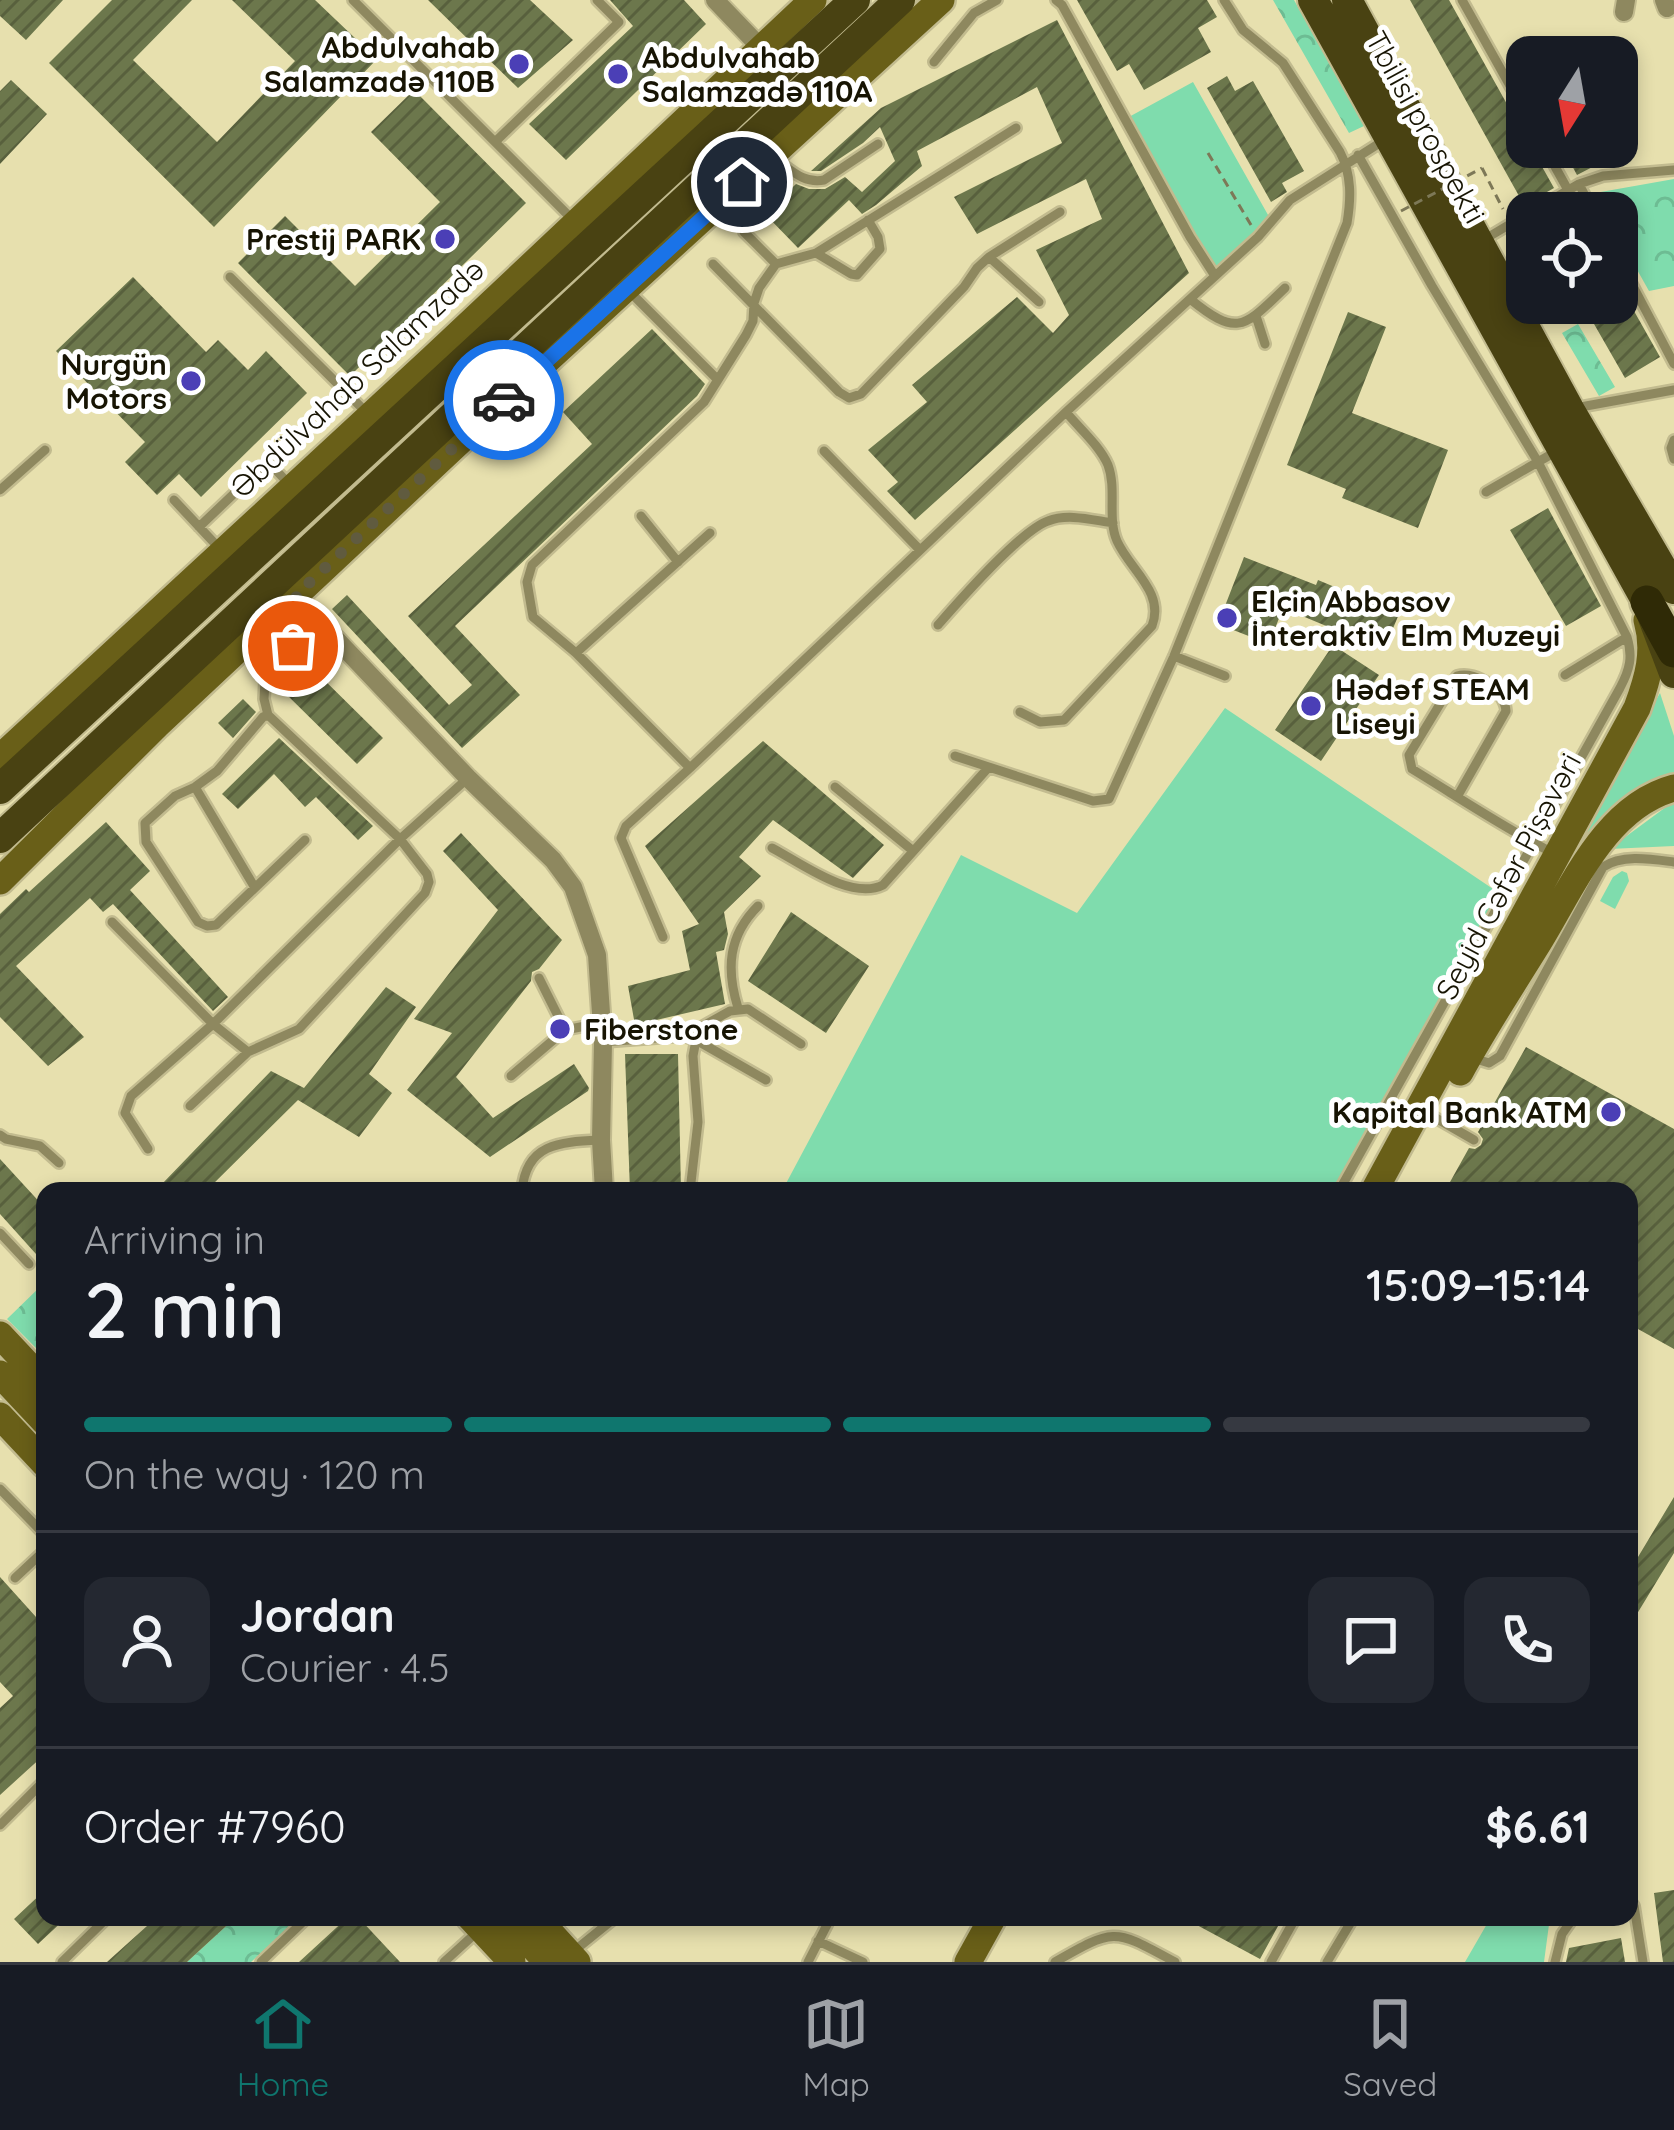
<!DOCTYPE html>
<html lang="en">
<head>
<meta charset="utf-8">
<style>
	:root { --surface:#171b24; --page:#242831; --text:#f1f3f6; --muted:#9ea1a6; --line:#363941; --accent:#0f766e }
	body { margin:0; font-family:Quicksand,sans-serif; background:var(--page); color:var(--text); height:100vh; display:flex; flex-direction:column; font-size:45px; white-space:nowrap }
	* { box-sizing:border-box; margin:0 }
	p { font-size:39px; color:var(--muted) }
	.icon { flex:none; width:66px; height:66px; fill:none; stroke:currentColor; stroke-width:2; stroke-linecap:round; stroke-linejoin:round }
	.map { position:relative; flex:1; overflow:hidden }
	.sheet { position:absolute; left:36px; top:1182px; width:1602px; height:744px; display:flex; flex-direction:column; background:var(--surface); border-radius:24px; box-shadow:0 6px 18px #0003 }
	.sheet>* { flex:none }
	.needle { width:78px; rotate:191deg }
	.buttons { position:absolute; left:1506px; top:36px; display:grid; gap:24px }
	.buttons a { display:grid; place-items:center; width:132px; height:132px; border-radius:24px; background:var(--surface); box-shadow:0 6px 18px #0003; font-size:60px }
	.pin { position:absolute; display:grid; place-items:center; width:102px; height:102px; color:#fff; margin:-51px; border:6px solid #fff; border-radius:50%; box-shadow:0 3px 12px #0007 }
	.courier { position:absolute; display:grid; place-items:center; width:120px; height:120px; margin:-60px; border:9px solid #1a73e8; border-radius:50%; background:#fff; color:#222; box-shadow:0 3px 15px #0007 }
	.overview em { font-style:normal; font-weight:600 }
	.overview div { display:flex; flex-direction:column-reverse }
	.overview { display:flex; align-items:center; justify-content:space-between; height:204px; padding:0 48px }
	h1 { font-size:78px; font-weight:600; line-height:90px }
	.bar { display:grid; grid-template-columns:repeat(4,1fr); gap:18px 12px; align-content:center; height:144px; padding:0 48px }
	.bar i { height:15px; border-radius:9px; background:var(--line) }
	.bar .selected { background:var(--accent) }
	.bar p { grid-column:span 4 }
	.line { display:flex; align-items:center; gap:30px; padding:0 48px; border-top:3px solid var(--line) }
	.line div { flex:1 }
	.round { display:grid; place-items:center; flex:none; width:126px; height:126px; border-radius:24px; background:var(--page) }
	.menu { display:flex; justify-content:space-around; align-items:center; height:168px; border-top:3px solid var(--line); background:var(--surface); font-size:33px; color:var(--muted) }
	.menu a { display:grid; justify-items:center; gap:6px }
	.menu .selected { color:var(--accent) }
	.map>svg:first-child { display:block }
	.green { fill:#7fdcad }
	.forest { fill:url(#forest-crowns) }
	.building { fill:url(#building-hatch) }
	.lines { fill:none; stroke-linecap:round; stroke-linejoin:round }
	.lane-casing { stroke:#c2bb8f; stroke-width:14 }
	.street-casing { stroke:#c2bb8f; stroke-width:22 }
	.secondary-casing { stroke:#c2bb8f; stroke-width:32 }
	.primary-casing { stroke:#c2bb8f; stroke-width:34 }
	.highway-casing { stroke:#c2bb8f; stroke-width:38 }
	.path { stroke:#7d7857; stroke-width:3; stroke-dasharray:9 6; stroke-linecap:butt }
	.lane { stroke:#8e885f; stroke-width:9 }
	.street { stroke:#8e885f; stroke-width:18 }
	.secondary { stroke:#695f18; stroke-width:27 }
	.primary { stroke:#494212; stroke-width:30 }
	.highway { stroke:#2f2a06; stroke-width:33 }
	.path-bridge { stroke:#7d7857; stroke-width:3; stroke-dasharray:9 6; stroke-linecap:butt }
	.done { stroke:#605b3f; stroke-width:12; stroke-dasharray:0 21.6 }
	.route { stroke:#1a73e8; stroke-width:15 }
	.poi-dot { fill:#4b3fb6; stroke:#fff; stroke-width:4.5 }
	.labels { text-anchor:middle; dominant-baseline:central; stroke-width:10; stroke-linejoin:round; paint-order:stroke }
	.poi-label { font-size:30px; font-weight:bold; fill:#171403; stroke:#fff; text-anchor:end }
	.street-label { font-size:30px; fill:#171403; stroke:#fff }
</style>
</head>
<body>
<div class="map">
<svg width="1674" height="1962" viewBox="0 0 1674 1962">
	<defs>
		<pattern id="forest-crowns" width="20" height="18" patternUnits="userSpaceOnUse" patternTransform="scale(3)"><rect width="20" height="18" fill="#7fdcad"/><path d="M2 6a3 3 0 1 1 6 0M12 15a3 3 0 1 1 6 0" fill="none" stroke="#6dbc93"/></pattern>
		<pattern id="building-hatch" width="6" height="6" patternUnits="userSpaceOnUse" patternTransform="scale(3)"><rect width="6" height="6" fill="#6c774c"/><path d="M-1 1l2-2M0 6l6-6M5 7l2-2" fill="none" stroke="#58603d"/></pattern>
	</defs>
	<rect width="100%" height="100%" fill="#e7e0ae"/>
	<path class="green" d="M1193 82 1272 222 1214 273 1127 118Z
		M1660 693 1674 736V774L1653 783 1583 837 1602 795Z
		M1225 708 1499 893 1332 1191H782L961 855 1077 913Z
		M1674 803V846L1609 849 1670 804Z
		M1622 871 1627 873 1629 881 1615 909 1600 901 1613 877Z
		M1491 1917H1550L1544 1962H1465Z"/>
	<path class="forest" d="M1273 0H1294L1364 126 1349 133Z
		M1674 179V286L1649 291 1617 234V213H1605L1595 193Z
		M1578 324 1615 387 1599 396 1562 333Z
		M45 1282V1357L7 1319Z
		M236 1917H300L251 1962H187Z"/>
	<path class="building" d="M0 0H63L26 40 0 16Z
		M112 0H192L133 60 217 142 295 61 232 0H315L377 59 214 227 49 63Z
		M428 0H530L573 40 518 88Z
		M610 0H684L706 24 566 160 529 124 633 26Z
		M1077 0H1207L1217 17 1198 28 1211 52 1144 90 1129 64 1117 71Z
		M1410 0H1449L1527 140V147H1531L1554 188 1524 205Z
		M1057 20 1189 273 915 520 887 491 898 482 868 450 927 402 912 385 1017 297 1053 333 1069 315 1036 250 1102 219 1086 179 977 234 954 197 1062 143 1037 87 917 151 922 166 876 205 862 214 849 200 798 248 765 214 796 184 809 189H825L845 177 862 192 895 161 880 127 863 143 821 171H811L881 108Z
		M1227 76 1235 91 1253 81 1304 171 1282 183 1287 192 1271 202 1207 88Z
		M11 80 47 114 0 164V91Z
		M414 90 526 203 350 376 238 263 285 216 355 286 440 202 371 132Z
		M1562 147H1596L1604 161 1577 175Z
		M133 277 206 352 218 340 248 370 266 351 307 393 201 497 179 474 157 495 125 462 145 442 56 351Z
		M1617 281 1660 357 1625 378 1582 303H1617Z
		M1348 312 1386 327 1352 413 1448 450 1418 528 1342 498 1346 489 1287 465Z
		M652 329 705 384 697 396 455 626 520 695 462 748 332 609 347 595 449 705 472 685 408 616 592 444 563 412Z
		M1548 508 1601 606 1566 626 1510 530Z
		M1244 557 1316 585 1318 580 1399 614 1384 650 1283 608 1269 644 1218 624Z
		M1333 645 1379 675 1321 761 1275 730Z
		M309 665 383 738 357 764 283 691Z
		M243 699 256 712 233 738 218 723Z
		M279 738 373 826 358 840 316 797 305 807 274 774 238 809 222 794Z
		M763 741 884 845 853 878 773 820 739 857 761 876 724 912 728 934 724 950 716 952 725 1004 635 1025 628 986 690 970 682 931 699 924 645 846Z
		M106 822 150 871 130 890 228 997 213 1011 113 904 103 912 90 898 16 966 84 1037 48 1066 0 1017V914L26 889 29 892Z
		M461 833 562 940 539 969 532 972 531 981 456 1077 493 1118 574 1064 589 1088 588 1091 490 1157 407 1090 452 1033 414 1019 498 910 443 851Z
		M791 912 869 966 826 1033 748 981Z
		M386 987 416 1007 369 1074 392 1093 359 1137 298 1100 206 1191H169L162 1184 271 1071 304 1088Z
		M1526 1047 1674 1129V1349L1629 1324V1191H1445L1469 1148 1475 1149 1481 1145 1483 1139 1478 1132Z
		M625 1054H678L681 1191H630Z
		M0 1159 45 1208V1264L0 1214Z
		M1674 1497V1553L1629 1627V1572Z
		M0 1577 45 1627V1754L0 1795V1708L13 1696 0 1682Z
		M45 1890V1917H67L38 1944 14 1919Z
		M1674 1890V1962H1663L1654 1893Z
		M157 1917H236L187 1962H107Z
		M348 1917H358L400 1962H299Z
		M1182 1917H1283L1260 1959Z
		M1621 1938 1625 1962H1566L1569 1948Z"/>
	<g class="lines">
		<defs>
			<path id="lane" d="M353 0 574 221
				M1056 0 1062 5 1190 237 1215 276
				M1462 0 1527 116
				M934 62 974 13 997 0
				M1016 128 816 253 776 264 759 288 754 303 753 321 746 335 704 402 532 565 527 582 533 617 576 653 690 768 1066 412 1258 237 1290 200 1386 139
				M496 141 619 22 597 0
				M1544 147 1568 190
				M775 159C791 170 804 184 824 180L878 144
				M1579 184 1594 213
				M1529 213 1579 184 1603 176 1674 170
				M744 232 776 264
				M1485 239 1527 214
				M816 253 851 274 857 275 880 249 878 237 868 220
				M1617 256 1674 364
				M989 257 1039 302
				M713 264 839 392 849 398 861 394 964 287 977 268 989 257 1060 212
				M230 277 366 412
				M627 289 717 379
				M1190 299C1238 338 1244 327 1285 288
				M1256 316 1265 344
				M1575 408 1674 390
				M1674 440 1671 448 1674 459
				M824 451 920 550
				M0 490 45 450
				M1486 492 1557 451
				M174 500 219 548
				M641 516 678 562
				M199 527 263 466 273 467 289 484
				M938 625C960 600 1020 531 1048 521 1068 513 1092 520 1113 523
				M576 653 710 533
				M1174 656 1225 676
				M1565 675 1627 637
				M1020 712 1040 722 1064 720 1152 626C1165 592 1130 570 1117 541 1107 518 1117 489 1108 465 1100 446 1079 428 1066 412
				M268 715 264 699 265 681 316 620
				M955 756 1093 801 1109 799 1174 656 1347 223C1351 199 1352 175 1340 152L1283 63 1243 30 1224 0
				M195 787 255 888
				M835 787 912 850
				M1457 797 1506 711C1505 692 1477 670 1457 676L1409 755 1412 769C1458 797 1504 828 1553 853
				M772 848C801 863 851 901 883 885L988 768
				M112 922 213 1024 400 839 468 778
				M663 937 621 838 626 826 690 768
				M539 978 565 1030
				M738 1008C726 969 728 936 758 906
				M603 1042 683 1036 696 1040 766 1080
				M1473 1058 1489 1063 1500 1056 1603 867C1622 854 1651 859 1674 862
				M511 1076 565 1030 601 1023
				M190 1106 248 1052 299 1029 425 893 429 882 427 874 400 839 268 715 263 717 217 771 195 787 175 796 145 823 146 842 198 922 207 926 216 925 305 840
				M1434 1117 1474 1140
				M0 1135 6 1139 40 1146 59 1163
				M148 1149 125 1113 131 1096 213 1024 248 1052
				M522 1191C526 1143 560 1142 601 1140
				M690 1191 698 1122 693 1056 696 1040 703 1026 730 1011 748 1009 801 1044
				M1339 1191 1620 688C1630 669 1633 657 1627 637L1538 462 1432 286 1358 155
				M0 1233 29 1264
				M0 1489 45 1535
				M15 1578 45 1550
				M0 1825 45 1780
				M1629 1899 1634 1906 1643 1962
				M818 1941 863 1962
				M574 1951 616 1917
				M62 1962 108 1917
				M261 1962 308 1917
				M444 1962 477 1932
				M808 1962 831 1917
				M1055 1962C1116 1927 1114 1929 1175 1962
				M1271 1962 1296 1917
				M1327 1962 1354 1917
				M1555 1962 1562 1934 1574 1917"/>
			<path id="street" d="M715 0 761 48
				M1664 0 1667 8
				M1624 12 1626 0
				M295 596 468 778 553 860 573 887 597 955 603 1042 601 1140 604 1191"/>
			<path id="secondary" d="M0 758 433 358 813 0
				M0 881 157 725 508 396 941 0
				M1460 1072C1484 1028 1511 987 1537 945 1572 889 1604 807 1674 788
				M1374 1191 1637 708C1648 678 1656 652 1647 620
				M0 1335 45 1383
				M0 1374 45 1422
				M0 1416 45 1464
				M470 1917 512 1962
				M506 1917 547 1962
				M536 1917 577 1962
				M968 1962 993 1917"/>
			<path id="primary" d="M1313 0 1647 602 1674 673
				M1347 0 1569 409 1674 589
				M0 789 855 0
				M0 838 900 0"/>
			<path id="highway" d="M1647 602 1674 651"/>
		</defs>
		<use href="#lane" class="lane-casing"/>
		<use href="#street" class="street-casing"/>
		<use href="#secondary" class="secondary-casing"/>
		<use href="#primary" class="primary-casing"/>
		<use href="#highway" class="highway-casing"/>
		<path class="path" d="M1208 153 1251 225
			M1482 168 1503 209"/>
		<use href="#lane" class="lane"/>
		<use href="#street" class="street"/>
		<use href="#secondary" class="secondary"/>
		<use href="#primary" class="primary"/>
		<use href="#highway" class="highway"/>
		<path class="path-bridge" d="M1401 211 1482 168"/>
	</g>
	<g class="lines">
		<path class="done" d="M293 646 316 619 295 596 504 400"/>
		<path class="route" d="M504 400 742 182"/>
	</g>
	<g class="poi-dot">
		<circle cx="519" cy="64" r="12"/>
		<circle cx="618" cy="74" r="12"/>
		<circle cx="445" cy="239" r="12"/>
		<circle cx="191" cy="381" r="12"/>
		<circle cx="1227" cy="618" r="12"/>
		<circle cx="1311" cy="706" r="12"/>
		<circle cx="560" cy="1029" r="12"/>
		<circle cx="1611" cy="1112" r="12"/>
	</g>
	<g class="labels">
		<g class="poi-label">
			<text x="495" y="47">Abdulvahab<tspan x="495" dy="34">Salamzadə 110B</tspan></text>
			<text x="642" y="57" text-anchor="start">Abdulvahab<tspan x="642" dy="34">Salamzadə 110A</tspan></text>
			<text x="421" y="239">Prestij PARK</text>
			<text x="167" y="364">Nurgün<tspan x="167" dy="34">Motors</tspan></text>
			<text x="1251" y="601" text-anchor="start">Elçin Abbasov<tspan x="1251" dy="34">İnteraktiv Elm Muzeyi</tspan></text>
			<text x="1335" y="689" text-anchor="start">Hədəf STEAM<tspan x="1335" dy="34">Liseyi</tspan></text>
			<text x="584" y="1029" text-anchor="start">Fiberstone</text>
			<text x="1587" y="1112">Kapital Bank ATM</text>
		</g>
		<g class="street-label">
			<text transform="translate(1426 127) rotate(61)">Tbilisi prospekti</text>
			<text transform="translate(357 378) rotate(-43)">Əbdülvahab Salamzadə</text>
			<text transform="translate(1508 876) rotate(-62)">Seyid Cəfər Pişəvəri</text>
		</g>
	</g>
</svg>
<div class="buttons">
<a><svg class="needle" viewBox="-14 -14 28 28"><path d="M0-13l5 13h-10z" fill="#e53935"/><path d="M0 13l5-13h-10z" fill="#9ea1a6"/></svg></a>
<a><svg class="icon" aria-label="locate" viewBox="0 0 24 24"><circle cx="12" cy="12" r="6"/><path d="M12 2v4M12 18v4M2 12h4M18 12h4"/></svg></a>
</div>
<div class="pin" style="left:293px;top:646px;background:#ea580c"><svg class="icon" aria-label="bag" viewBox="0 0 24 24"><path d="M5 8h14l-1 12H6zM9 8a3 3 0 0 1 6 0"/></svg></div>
<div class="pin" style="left:742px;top:182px;background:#1f2937"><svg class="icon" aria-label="home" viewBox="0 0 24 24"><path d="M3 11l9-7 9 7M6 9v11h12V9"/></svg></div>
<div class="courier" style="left:504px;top:400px"><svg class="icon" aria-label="car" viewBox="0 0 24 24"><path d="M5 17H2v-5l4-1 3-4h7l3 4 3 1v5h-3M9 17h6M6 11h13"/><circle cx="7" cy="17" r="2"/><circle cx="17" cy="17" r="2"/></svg></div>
<section class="sheet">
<div class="overview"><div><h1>2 min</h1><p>Arriving in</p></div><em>15:09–15:14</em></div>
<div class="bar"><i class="selected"></i><i class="selected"></i><i class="selected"></i><i></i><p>On the way · 120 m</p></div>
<div class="line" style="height:216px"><a class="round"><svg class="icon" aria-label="person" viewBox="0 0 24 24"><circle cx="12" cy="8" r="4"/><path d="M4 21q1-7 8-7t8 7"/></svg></a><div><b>Jordan</b><p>Courier · 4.5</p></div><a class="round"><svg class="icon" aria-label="chat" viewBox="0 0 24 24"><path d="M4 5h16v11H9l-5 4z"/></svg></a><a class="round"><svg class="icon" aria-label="phone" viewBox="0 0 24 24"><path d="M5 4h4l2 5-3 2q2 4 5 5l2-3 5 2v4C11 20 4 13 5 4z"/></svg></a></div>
<div class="line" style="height:156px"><div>Order #7960</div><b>$6.61</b></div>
</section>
</div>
<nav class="menu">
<a class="selected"><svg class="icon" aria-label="home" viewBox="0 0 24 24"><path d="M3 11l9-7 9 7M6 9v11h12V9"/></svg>Home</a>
<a><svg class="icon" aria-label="map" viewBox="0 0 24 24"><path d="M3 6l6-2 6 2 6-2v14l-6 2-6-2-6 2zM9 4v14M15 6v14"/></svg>Map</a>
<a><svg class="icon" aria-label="saved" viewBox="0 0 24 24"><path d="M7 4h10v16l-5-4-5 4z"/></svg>Saved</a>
</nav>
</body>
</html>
